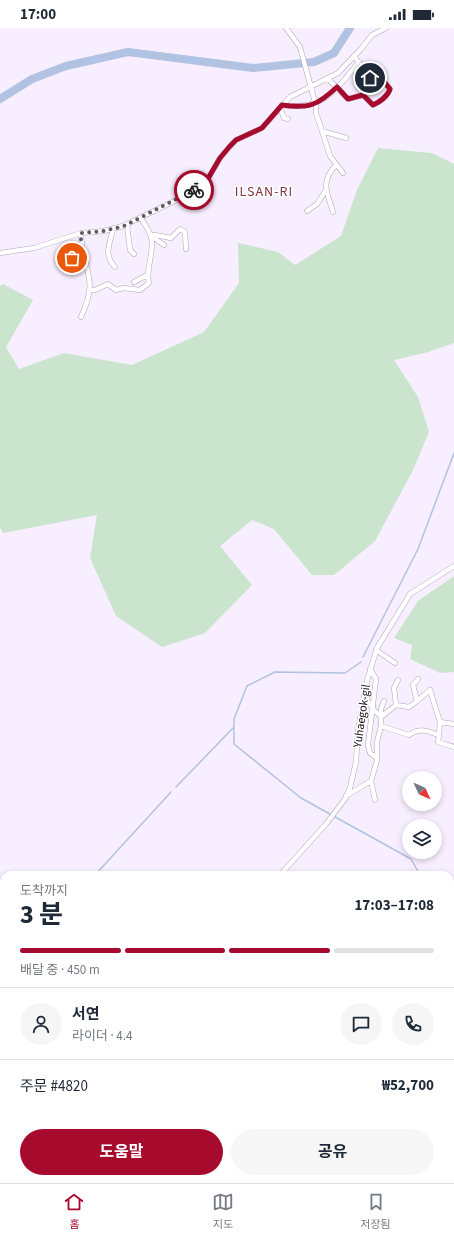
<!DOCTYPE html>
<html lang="ko">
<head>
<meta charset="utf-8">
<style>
	:root { --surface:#fff; --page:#f6f6f7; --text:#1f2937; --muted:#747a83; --line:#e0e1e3; --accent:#a60b2e }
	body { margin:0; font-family:"Source Sans 3","Noto Sans KR",sans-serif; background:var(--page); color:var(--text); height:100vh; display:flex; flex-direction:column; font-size:15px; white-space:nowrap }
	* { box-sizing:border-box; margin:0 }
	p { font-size:13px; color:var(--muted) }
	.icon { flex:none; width:22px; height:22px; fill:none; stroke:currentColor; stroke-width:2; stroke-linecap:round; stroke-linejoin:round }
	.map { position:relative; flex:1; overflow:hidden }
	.details { position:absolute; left:0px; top:843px; width:454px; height:312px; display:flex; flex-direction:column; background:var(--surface); border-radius:12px 12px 0 0; box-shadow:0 2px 6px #0003 }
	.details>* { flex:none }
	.needle { width:26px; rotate:134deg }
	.fabs { position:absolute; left:402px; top:743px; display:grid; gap:8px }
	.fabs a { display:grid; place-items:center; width:40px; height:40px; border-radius:50%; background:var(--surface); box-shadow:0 2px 6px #0003; font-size:20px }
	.pin { position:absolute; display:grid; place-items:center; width:34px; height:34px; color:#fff; margin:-17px; border:2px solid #fff; border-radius:50%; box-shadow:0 1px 4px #0007 }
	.courier { position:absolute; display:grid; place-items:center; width:40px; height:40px; margin:-20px; border:3px solid #a60b2e; border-radius:50%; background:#fff; color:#222; box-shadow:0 1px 5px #0007 }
	.overview em { font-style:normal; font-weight:700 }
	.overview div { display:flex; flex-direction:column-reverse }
	.overview { display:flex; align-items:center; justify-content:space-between; height:68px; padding:0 20px }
	h1 { font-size:26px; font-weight:700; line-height:30px }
	.bar { display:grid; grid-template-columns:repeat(4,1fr); gap:6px 4px; align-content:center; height:48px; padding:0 20px }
	.bar i { height:5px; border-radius:3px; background:var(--line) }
	.bar .selected { background:var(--accent) }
	.bar p { grid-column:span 4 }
	.line { display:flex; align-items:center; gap:10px; padding:0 20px; border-top:1px solid var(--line) }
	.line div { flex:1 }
	.round { display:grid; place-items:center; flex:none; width:42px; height:42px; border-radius:21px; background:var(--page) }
	.button { display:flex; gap:8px; margin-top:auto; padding:8px 20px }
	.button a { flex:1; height:46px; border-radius:24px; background:var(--accent); color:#fff; font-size:16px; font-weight:700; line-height:46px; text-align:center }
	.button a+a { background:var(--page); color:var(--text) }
	.status { display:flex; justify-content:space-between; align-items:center; height:28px; padding:0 20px; background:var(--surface); direction:ltr }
	.status svg { height:11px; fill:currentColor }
	.tab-bar { display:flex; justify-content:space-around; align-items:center; height:56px; border-top:1px solid var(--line); background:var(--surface); font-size:11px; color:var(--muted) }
	.tab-bar a { display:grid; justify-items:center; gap:2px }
	.tab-bar .selected { color:var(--accent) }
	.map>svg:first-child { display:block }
	.green { fill:#cbe4ce }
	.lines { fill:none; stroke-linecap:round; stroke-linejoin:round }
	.stream { stroke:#b1c2e2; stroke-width:1.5 }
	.river { stroke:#b1c2e2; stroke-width:8 }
	.minor-casing { stroke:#b0a5b8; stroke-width:5.5 }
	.minor { stroke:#fff; stroke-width:4.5 }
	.done { stroke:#605a65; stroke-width:4; stroke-dasharray:0 7.2 }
	.route { stroke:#a60b2e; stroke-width:5 }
	.labels { text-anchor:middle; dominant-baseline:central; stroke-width:3; stroke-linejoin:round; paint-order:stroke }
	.street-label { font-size:12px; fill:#0f0b12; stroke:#fff }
	.quarter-label { font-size:14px; letter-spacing:1px; fill:#80383c; stroke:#fff }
</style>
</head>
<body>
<div class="status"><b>17:00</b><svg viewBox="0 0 49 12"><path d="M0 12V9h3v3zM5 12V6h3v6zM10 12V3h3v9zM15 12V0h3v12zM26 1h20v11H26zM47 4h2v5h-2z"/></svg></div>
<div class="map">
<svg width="454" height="1155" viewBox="0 0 454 1155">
	<rect width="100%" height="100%" fill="#f7eeff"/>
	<path class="green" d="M378 120 432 125 454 136V315L428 324 394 332 418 369 429 404 413 442 375 513 334 547H312L274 501 252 492 220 518 252 557 205 605 162 619 116 588 90 530 97 487 3 505 0 499V258L3 256 33 272 6 319 19 341 64 325 132 337 204 304 239 255 238 215 278 224 295 237 341 208 357 162Z
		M454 548V644L440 645 410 631 412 617 394 610 418 573Z"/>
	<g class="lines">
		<path class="stream" d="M363 629 418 521 454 425
			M361 634 345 645 275 644 247 658 234 691V716L301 770 411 831 420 847
			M176 759 233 700
			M95 847 171 764
			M450 913 452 933
			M451 917 454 923
			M452 937 454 985
			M450 991 454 987
			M450 1069 454 1076
			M122 1155 123 1151"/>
		<path class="river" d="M0 71 32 51 66 38 128 24 253 40 314 34 334 25 350 0"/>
		<defs>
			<path id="minor" d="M286 0 300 19 316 78V85L322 103 346 110
				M327 50 348 71 363 67 373 77C380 74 387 68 390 61L378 46 370 50 354 28
				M282 77C323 83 335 63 359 34
				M280 80 284 90 288 91
				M322 103 330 128 343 145
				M196 161 203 176
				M307 183 317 176 326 162
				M333 184C327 164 320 154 336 137
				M127 197 130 222 134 226
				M113 201C110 216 103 226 115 239
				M81 205C82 242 100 249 81 289
				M151 208 155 207 171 210 180 201 185 204 186 221
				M151 208 164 217
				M0 225 34 220 81 205 104 203 123 198 191 165 206 154 220 130 236 112 262 100 290 69 338 45 361 21 372 7 386 0
				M72 230 81 217
				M134 254 147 247
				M90 262H95L108 256 116 262 124 260 140 262 149 255C145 240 155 225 151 209 150 203 144 196 141 190
				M376 622 395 635
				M370 641 376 651 368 717 370 725 377 730
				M417 673 430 662 440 694 439 707
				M396 677 409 679 417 673 413 657 418 651
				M381 689 396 677 394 660 398 652
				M381 689V681L384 673
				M440 694 454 696
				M381 698 409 707C419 699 428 703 439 707L438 714 454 719
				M371 753 375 772
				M346 768 371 753 377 732V714L381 698V689L373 681 364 667
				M280 847 326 796 345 771 350 760 356 734 358 703 367 653 377 620 410 566 454 538
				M450 935H454
				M0 957 4 965
				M0 977 4 976
				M0 996 4 995
				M450 1004 454 998
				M450 1055 454 1061
				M202 1151 204 1155"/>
		</defs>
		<use href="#minor" class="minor-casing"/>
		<use href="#minor" class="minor"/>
	</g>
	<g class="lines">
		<path class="done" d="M72 230 81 217V205L104 203 124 198 194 162"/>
		<path class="route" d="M194 162 206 154 220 130 230 118 236 112 262 100 282 77C309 81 318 77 337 59L348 71 363 67 373 77C380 74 388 68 390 61L378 46 370 50"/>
	</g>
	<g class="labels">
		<g class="street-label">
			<text transform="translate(362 688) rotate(-82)">Yuhaegok-gil</text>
		</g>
		<g class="quarter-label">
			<text x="264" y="164">ILSAN-RI</text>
		</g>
	</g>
</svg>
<div class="fabs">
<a><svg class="needle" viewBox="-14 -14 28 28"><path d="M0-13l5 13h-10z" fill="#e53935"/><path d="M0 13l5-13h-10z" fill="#747a83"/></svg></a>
<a><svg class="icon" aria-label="layers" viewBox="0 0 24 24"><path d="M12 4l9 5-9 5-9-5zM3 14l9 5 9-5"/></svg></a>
</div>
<div class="pin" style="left:72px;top:230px;background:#ea580c"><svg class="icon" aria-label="bag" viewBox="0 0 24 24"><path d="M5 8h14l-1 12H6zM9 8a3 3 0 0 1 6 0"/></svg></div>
<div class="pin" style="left:370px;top:50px;background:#1f2937"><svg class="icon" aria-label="home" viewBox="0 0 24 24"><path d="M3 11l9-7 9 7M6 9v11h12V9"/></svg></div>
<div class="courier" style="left:194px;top:162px"><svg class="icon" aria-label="bike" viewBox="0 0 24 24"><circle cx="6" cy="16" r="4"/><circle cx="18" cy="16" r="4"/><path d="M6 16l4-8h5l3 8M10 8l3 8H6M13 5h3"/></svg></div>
<section class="details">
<div class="overview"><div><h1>3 분</h1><p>도착까지</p></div><em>17:03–17:08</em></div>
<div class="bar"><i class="selected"></i><i class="selected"></i><i class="selected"></i><i></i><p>배달 중 · 450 m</p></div>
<div class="line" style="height:72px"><a class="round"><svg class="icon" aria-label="person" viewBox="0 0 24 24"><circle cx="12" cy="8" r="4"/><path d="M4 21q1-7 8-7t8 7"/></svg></a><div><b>서연</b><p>라이더 · 4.4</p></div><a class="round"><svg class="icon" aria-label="chat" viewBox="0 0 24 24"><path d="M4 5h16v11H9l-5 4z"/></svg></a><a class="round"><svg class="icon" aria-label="phone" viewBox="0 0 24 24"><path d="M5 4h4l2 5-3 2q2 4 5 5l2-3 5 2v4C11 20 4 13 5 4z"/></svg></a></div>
<div class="line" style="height:52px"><div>주문 #4820</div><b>₩52,700</b></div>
<div class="button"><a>도움말</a><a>공유</a></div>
</section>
</div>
<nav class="tab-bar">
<a class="selected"><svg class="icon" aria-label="home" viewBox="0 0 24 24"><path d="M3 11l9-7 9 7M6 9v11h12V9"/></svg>홈</a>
<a><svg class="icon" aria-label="map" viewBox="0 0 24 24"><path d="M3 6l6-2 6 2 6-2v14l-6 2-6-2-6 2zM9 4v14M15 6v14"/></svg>지도</a>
<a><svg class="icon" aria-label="saved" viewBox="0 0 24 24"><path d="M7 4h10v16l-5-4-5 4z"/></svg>저장됨</a>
</nav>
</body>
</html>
